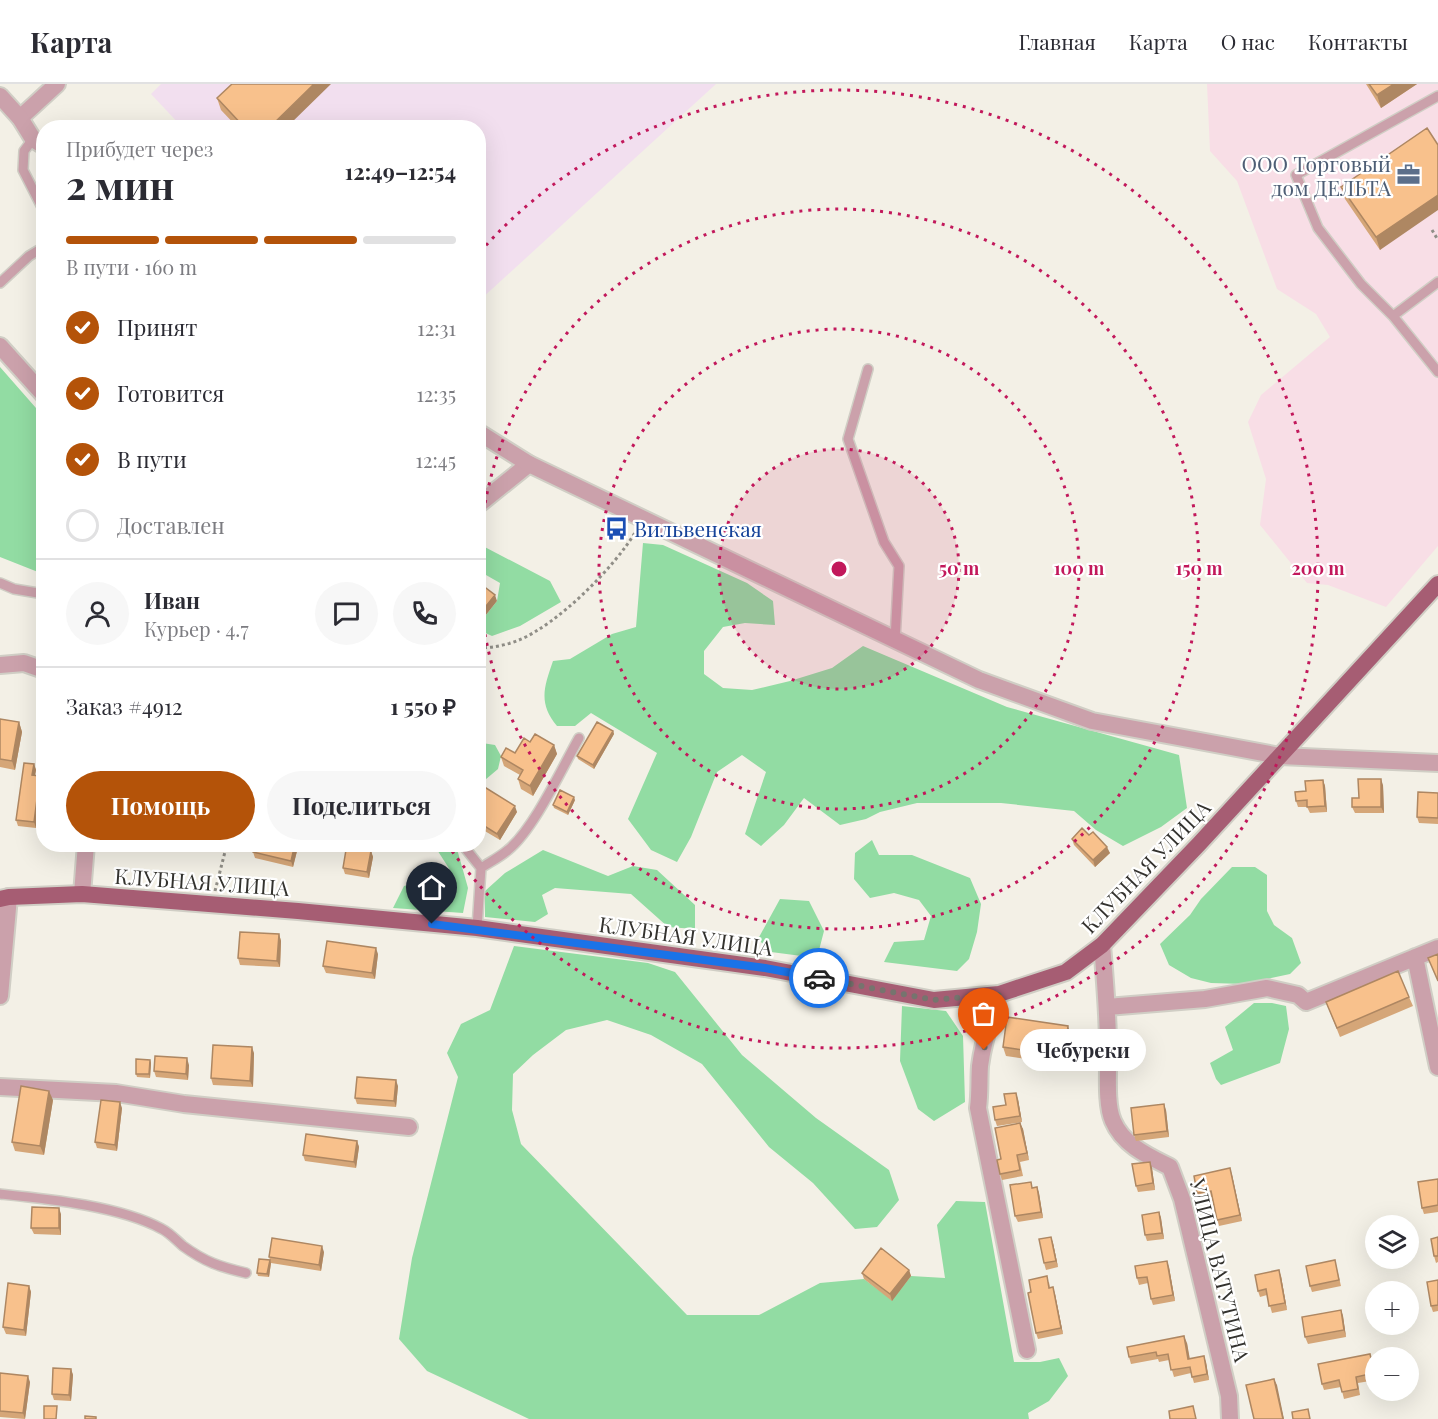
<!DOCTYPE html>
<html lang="ru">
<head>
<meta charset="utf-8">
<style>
	:root { --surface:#fff; --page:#f7f7f7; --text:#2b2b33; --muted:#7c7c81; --line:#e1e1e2; --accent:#b45309 }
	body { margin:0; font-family:"Playfair Display",serif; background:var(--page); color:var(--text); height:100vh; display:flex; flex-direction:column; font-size:22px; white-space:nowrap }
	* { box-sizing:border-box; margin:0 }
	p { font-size:20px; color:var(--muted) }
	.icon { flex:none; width:33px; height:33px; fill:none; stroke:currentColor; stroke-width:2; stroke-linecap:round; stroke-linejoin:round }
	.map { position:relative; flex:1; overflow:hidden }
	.side { position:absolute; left:36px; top:36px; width:450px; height:732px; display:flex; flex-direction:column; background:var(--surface); border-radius:24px; box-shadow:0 6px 24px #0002 }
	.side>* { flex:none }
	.fabs { position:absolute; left:1365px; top:1131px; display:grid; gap:12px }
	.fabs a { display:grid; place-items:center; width:54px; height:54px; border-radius:50%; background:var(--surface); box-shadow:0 6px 24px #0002; font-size:30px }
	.pin { position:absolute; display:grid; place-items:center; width:51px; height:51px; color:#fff; margin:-62px -26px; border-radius:50% 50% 50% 0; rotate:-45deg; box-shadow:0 0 6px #0007 }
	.pin .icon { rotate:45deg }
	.courier { position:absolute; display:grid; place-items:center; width:60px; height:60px; margin:-30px; border:4px solid #1a73e8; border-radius:50%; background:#fff; color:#222; box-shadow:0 2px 8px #0007 }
	.bubble { position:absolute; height:42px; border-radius:21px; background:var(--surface); box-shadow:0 6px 24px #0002; font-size:20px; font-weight:700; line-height:42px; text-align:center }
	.head em { font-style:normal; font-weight:700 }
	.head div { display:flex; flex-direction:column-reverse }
	.head { display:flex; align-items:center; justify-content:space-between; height:102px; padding:0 30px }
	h1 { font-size:39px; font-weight:700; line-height:45px }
	.bar { display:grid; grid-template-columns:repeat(4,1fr); gap:9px 6px; align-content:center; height:72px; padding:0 30px }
	.bar i { height:8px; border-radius:4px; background:var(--line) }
	.bar .on { background:var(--accent) }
	.bar p { grid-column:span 4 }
	.line { display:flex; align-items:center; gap:15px; padding:0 30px; border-top:2px solid var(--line) }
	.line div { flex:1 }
	.round { display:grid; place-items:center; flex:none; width:63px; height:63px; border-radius:32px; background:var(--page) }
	ol { padding:0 30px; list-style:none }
	li { display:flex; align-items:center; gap:18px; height:66px }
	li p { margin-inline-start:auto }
	li .icon { padding:6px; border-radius:50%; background:var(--accent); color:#fff; stroke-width:4 }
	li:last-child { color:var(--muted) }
	li i { width:33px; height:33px; border:3px solid var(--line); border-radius:50% }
	.button { display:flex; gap:12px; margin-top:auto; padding:12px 30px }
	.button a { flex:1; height:69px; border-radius:36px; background:var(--accent); color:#fff; font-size:24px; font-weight:700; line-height:69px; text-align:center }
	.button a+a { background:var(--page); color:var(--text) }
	header { display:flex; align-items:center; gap:36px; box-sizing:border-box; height:84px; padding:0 30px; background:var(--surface); border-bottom:2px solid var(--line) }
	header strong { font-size:28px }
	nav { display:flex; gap:33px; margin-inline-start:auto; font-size:21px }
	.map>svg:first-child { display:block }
	.commercial { fill:#f8dee6 }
	.industrial { fill:#f2dfef }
	.green { fill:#92dca3 }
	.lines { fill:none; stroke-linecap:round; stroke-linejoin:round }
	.service-casing { stroke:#d0cec5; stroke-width:12 }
	.minor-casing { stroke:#d0cec5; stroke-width:20 }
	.tertiary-casing { stroke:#d0cec5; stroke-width:20 }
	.primary-casing { stroke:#d0cec5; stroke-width:20 }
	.path { stroke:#908e87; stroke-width:3; stroke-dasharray:3 3; stroke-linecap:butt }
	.service { stroke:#cba1ab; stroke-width:9 }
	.minor { stroke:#cba1ab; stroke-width:16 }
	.tertiary { stroke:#cba1ab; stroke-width:16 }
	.primary { stroke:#a65d73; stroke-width:16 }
	.wall { fill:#d5a678 }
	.shaded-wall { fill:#ae8762 }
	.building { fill:#f8c18c; stroke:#ae8762; stroke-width:1.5 }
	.done { stroke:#76746e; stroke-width:6; stroke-dasharray:0 10.8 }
	.route { stroke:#1a73e8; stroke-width:8 }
	.ring { fill:none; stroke:#c2185b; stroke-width:3; stroke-dasharray:3 6 }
	.labels { text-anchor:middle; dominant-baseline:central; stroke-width:4.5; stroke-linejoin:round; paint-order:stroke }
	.service-label { font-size:21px; fill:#4e5e75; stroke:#fff; text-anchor:end }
	.transit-label { font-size:21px; fill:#164399; stroke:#fff; text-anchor:start }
	.street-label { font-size:21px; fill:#33322e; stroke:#fff }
	.centre { fill:#c2185b; stroke:#fff; stroke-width:3 }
	.ring-label { font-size:18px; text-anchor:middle; font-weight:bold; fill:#c2185b; stroke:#fff; stroke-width:4.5; stroke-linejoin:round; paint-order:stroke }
</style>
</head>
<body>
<header>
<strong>Карта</strong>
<nav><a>Главная</a><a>Карта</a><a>О нас</a><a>Контакты</a></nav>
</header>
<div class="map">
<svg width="1438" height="1335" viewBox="0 0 1438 1335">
	<rect width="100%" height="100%" fill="#f3f0e6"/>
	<path class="commercial" d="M1207 0H1438V462L1386 523 1328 501 1307 499 1260 441 1266 395 1248 338 1261 311 1330 253 1316 230 1277 205 1237 97 1210 67Z"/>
	<path class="industrial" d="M161 0H716L479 217 478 44 182 43 151 10Z"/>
	<path class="green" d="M0 283 43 332V490L0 473Z
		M643 459 663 461 747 499 773 517 775 541 745 539 723 543 704 567V590L723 604 752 606 790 597 832 584 863 562 1007 623 1179 671 1187 724 1161 743 1123 762 1096 746 1074 727 1001 719H917L880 728 866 735 840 741 804 714 784 741 761 762 745 750 766 688 742 671 717 688 691 753 677 778 651 766 628 735 657 669 591 629 575 642H557C538 619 544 603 553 577L570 575 612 550 636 543Z
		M479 460 550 497 561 518 520 542 492 552 479 546 478 541 497 517 500 499 479 487Z
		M482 659 495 661 501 672 498 685 479 701 478 660Z
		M872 756 879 771H912L970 794 981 820 977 848 969 875 957 887 884 878 894 858 924 856 931 832 919 816 894 809 870 814 854 795 855 769Z
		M434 761H454L457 765 468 804 463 829 393 824 404 802 434 794 450 786Z
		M543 766 608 792 633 782 657 786 695 821V845L668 843 631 810 555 804 542 811 548 830 535 838 485 833V807L505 789Z
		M1232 783H1255L1267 791V827L1274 841 1292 854 1301 879 1290 890 1244 900 1211 899 1191 894 1169 881 1160 860 1190 831 1201 815Z
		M780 815 809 817 824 847 817 874 771 868 758 855Z
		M514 862 648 879 675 888 742 971 816 1034 889 1086 899 1116 877 1143 855 1145 813 1099 769 1063 702 980 651 951 607 936 566 946 533 971 513 990 512 1026 521 1060 687 1231H759L820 1199 864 1195 892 1216 911 1192 945 1194 937 1141 956 1117 985 1118 1014 1278H1040L1059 1274 1068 1292 1049 1317 1028 1329 1029 1335H529L427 1287 399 1255 412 1174 458 993 447 969 461 940 490 926Z
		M1254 919H1272L1286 922 1289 945 1280 979 1221 1001 1216 995 1210 979 1233 966 1225 943Z
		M902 922 946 927 963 952 965 1018 934 1037 918 1025 900 977Z"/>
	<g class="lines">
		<defs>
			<path id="service" d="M33 55 24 67 23 86 44 127
				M1438 198 1393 232 1438 288
				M0 199 29 172 44 163
				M1393 232 1361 200 1318 144 1296 91 1438 12
				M868 285 848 355 884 458 899 482 895 556
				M0 499 14 505 44 510
				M462 760 481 784 477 844
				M481 784C490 778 500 773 508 766 534 745 562 684 579 654
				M0 1110C48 1115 120 1122 162 1145 170 1149 176 1156 183 1162 205 1178 220 1183 246 1189"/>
			<path id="minor" d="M20 34 57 0
				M0 262 44 311
				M478 421 529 380
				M0 581 24 579 44 586
				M82 810 86 760
				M1102 861C1105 896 1108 929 1108 963 1109 984 1105 1019 1113 1037 1123 1061 1148 1072 1170 1083L1182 1115 1229 1312 1230 1335
				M1415 873 1438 983
				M999 910C991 933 983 958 980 982 979 996 980 1010 978 1024L1027 1266
				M0 912 9 813
				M1107 923 1205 915 1267 904 1298 911 1306 918 1438 864
				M0 1003 116 1009 184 1020 409 1043"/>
			<path id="tertiary" d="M0 12 20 34 33 55 44 62
				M478 348 529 380 979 596 1092 637 1280 672 1438 679"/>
			<path id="primary" d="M0 815 9 813 82 810 298 827 477 844 765 884 934 916 999 910 1066 888 1102 861 1199 760 1438 500"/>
		</defs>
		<use href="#service" class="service-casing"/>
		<use href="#minor" class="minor-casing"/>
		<use href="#tertiary" class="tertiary-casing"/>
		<use href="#primary" class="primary-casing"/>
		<path class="path" d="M1432 146 1438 156
			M478 564C492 564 507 561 519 556 558 540 615 483 636 447
			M215 807 227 760"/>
		<use href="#service" class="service"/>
		<use href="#minor" class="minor"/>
		<use href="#tertiary" class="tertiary"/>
		<use href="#primary" class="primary"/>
	</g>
	<path class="wall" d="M1366 0H1417L1381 24Z
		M217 14 286 44H238L221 26Z
		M1438 61 1380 166 1345 115 1341 103Z
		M0 635 19 638 22 648 15 686 0 683Z
		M613 647 614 650 594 685 578 675 577 672Z
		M554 661 557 670 533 712 521 705 518 695 520 691 504 682 501 673 515 669Z
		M34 680 36 686 35 691 42 698 36 744 18 742 16 736Z
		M1323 696 1325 702 1327 728 1310 729 1307 723H1298L1296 717 1306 707Z
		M478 699 517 728 500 756 478 743Z
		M1383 701 1384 729H1355L1352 723Z
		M1438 709V740L1419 739 1417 733Z
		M575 716 568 731 554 724 553 721Z
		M1089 751 1110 769 1095 783 1074 761 1072 755Z
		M255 760H297L298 763 293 783 255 774 253 768Z
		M362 760V766L371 767 373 773 369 794 345 790 343 784Z
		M279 850 281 857 280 883 240 881 238 874Z
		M378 870 375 895 326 889 323 882Z
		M1409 913 1413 922 1340 953 1326 918Z
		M1071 951 1067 981 1006 972 1003 963Z
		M254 969 253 1003 213 1001 211 994Z
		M150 976 151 979 150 994 137 993 136 990Z
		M189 981 188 996 156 993 154 987Z
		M398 1002 396 1023 357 1020 355 1014Z
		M1018 1015 1022 1038 997 1042 995 1036 1006 1021Z
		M53 1016 44 1071 15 1067 12 1058Z
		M122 1024 117 1067 97 1064 95 1058Z
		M1166 1026 1169 1053 1136 1057 1134 1051Z
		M1020 1039 1023 1045 1029 1076 1020 1078 1023 1092 1002 1096 1000 1090 1001 1075Z
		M357 1057 359 1063 356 1084 305 1077 303 1071Z
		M1150 1078 1152 1084 1155 1106 1138 1108 1136 1102Z
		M1232 1091 1242 1137 1219 1142 1212 1113 1200 1116 1197 1109Z
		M1438 1095V1128L1424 1130 1422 1124Z
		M1037 1103 1039 1109 1043 1134 1018 1138 1015 1132 1033 1104Z
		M1159 1128 1161 1134 1164 1155 1147 1157 1145 1151Z
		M61 1130V1151L34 1150 31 1144Z
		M1051 1153 1053 1159 1058 1183 1046 1186 1044 1179Z
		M1438 1153V1178L1436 1179 1434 1172Z
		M324 1168 321 1187 271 1179 269 1173Z
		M270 1176 271 1179 269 1193 258 1192 257 1189Z
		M1335 1176 1341 1202 1312 1208 1310 1202Z
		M1169 1183 1175 1217 1153 1221 1151 1215 1148 1199 1139 1201 1137 1194Z
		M909 1186 911 1192 892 1217 864 1195 862 1189Z
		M1281 1192 1287 1226 1272 1229 1267 1211 1260 1213 1258 1207Z
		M1438 1196V1227L1433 1228 1431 1222Z
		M1049 1198 1050 1204 1055 1210 1063 1250 1038 1255 1036 1249 1031 1208Z
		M29 1202 31 1208 26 1252 6 1250 3 1243Z
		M1341 1226 1343 1232 1346 1253 1308 1260 1305 1253Z
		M1187 1259 1189 1274 1206 1278 1209 1296 1194 1299 1191 1289 1174 1293 1169 1276 1159 1278 1158 1275 1131 1280 1129 1273Z
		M1373 1276 1376 1296 1358 1299 1360 1311 1344 1315 1341 1303 1324 1306 1322 1300Z
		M71 1285 73 1291 71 1317 54 1316 52 1310Z
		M0 1289 30 1298 25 1335 0 1333Z"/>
	<path class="shaded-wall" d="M314 0H331L286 44H269Z
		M1394 0H1417L1381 24 1377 11Z
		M1438 111V126L1380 166 1376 153Z
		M495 511 497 517 478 541V532Z
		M19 638 22 648 15 686 12 677Z
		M613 647 614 650 594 685 593 681Z
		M554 661 557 670 533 712 530 702Z
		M34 680 36 686 34 697 32 691Z
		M40 692 42 698 36 744 34 738Z
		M1381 695 1383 701 1384 729 1381 723Z
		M1323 696 1325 702 1327 728 1325 722Z
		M574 713 575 716 568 731 567 728Z
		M515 722 517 728 500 756 497 750Z
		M295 760H297L298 763 293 783 291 777Z
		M359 760H362L361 771 358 765Z
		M1107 763 1110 769 1095 783 1093 776Z
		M371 767 373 773 369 794 367 788Z
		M279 850 281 857 280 883 277 877Z
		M376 864 378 870 375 895 372 889Z
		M1068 942 1071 951 1067 981 1064 972Z
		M252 963 254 969 253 1003 250 997Z
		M187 974 189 981 188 996 186 990Z
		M150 976 151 979 150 994 149 990Z
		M396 996 398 1002 396 1023 394 1017Z
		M49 1007 53 1016 44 1071 40 1062Z
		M1016 1009 1018 1015 1022 1038 1020 1032Z
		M120 1018 122 1024 117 1067 115 1061Z
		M1164 1020 1166 1026 1169 1053 1167 1047Z
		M1020 1039 1023 1045 1029 1076 1027 1069Z
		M357 1057 359 1063 356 1084 354 1078Z
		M1150 1078 1152 1084 1155 1106 1153 1099Z
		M1230 1084 1232 1091 1242 1137 1240 1131Z
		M1037 1103 1039 1109 1043 1134 1041 1128Z
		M59 1124 61 1130V1151L59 1144Z
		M1159 1128 1161 1134 1164 1155 1162 1149Z
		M1051 1153 1053 1159 1058 1183 1056 1177Z
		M322 1162 324 1168 321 1187 319 1181Z
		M270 1176 271 1179 269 1193 267 1190Z
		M1167 1177 1169 1183 1175 1217 1173 1211Z
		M909 1186 911 1192 892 1217 890 1210Z
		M1279 1186 1281 1192 1287 1226 1285 1219Z
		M29 1202 31 1208 26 1252 24 1246Z
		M1053 1203 1055 1210 1063 1250 1061 1244Z
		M1341 1226 1343 1232 1346 1253 1344 1246Z
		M1184 1252 1187 1259 1191 1281 1188 1275Z
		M1370 1270 1373 1276 1376 1293 1374 1289Z
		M1204 1272 1206 1278 1209 1296 1207 1290Z
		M71 1285 73 1291 71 1317 69 1311Z
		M28 1292 30 1298 25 1335 23 1329Z
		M1274 1295 1277 1301 1284 1335H1283Z"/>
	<path class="building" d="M232 0H314L269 44H245L217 14Z
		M1369 0H1394L1377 11Z
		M1427 44 1438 61V111L1376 153 1341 103Z
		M478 498 495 511 478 532Z
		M0 635 19 638 12 677 0 675Z
		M597 638 613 647 593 681 577 672Z
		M535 650 554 661 530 702 518 695 523 686 501 673 506 664 515 669 524 654 530 658Z
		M24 679 34 680 32 691 40 692 34 738 16 736Z
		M1358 695H1381V723H1352V714H1359Z
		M1323 696 1325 722 1307 723V716L1296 717 1295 708 1306 707 1305 697Z
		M478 699 515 722 497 750 478 738Z
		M560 706 574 713 567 728 553 721Z
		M1418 708 1438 709V734L1417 733Z
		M1082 744 1089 751 1093 748 1107 763 1093 776 1072 755Z
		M255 760H295L291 777 253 768Z
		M347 760H359L358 765 371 767 367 788 343 784Z
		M240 848 279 850 277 877 238 874Z
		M327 857 376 864 372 889 323 882Z
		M1438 870V897L1428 874Z
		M1398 887 1409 913 1337 944 1326 918Z
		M1007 933 1068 942 1064 972 1003 963Z
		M213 961 252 963 250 997 211 994Z
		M155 972 187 974 186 990 154 987Z
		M136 975 150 976 149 990H136Z
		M357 993 396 996 394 1017 355 1014Z
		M21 1002 49 1007 40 1062 12 1058Z
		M1016 1009 1020 1032 995 1036 993 1023 1006 1021 1004 1010Z
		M101 1016 120 1018 115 1061 95 1058Z
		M1164 1020 1167 1047 1134 1051 1131 1024Z
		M1020 1039 1027 1069 1017 1071 1020 1086 1000 1090 997 1076 1001 1075 995 1044Z
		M306 1050 357 1057 354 1078 303 1071Z
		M1150 1078 1153 1099 1136 1102 1132 1080Z
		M1230 1084 1240 1131 1217 1136 1211 1107 1197 1109 1194 1092Z
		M1438 1095V1121L1422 1124 1418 1098Z
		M1031 1098 1032 1104 1037 1103 1041 1128 1015 1132 1010 1101Z
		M32 1123 59 1124V1144H31Z
		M1159 1128 1162 1149 1145 1151 1142 1131Z
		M1051 1153 1056 1177 1044 1179 1039 1155Z
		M1438 1153V1172H1434L1431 1155Z
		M272 1154 322 1162 319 1181 269 1173Z
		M881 1164 909 1186 890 1210 862 1189Z
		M259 1175 270 1176 267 1190 257 1189Z
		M1335 1176 1339 1196 1310 1202 1306 1182Z
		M1167 1177 1173 1211 1151 1215 1147 1193 1137 1194 1135 1182Z
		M1279 1186 1285 1219 1269 1222 1266 1205 1258 1207 1255 1191Z
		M1047 1192 1049 1204 1053 1203 1061 1244 1036 1249 1028 1209 1031 1208 1029 1196Z
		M1438 1196V1221L1431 1222 1427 1198Z
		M8 1199 29 1202 24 1246 3 1243Z
		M1341 1226 1344 1246 1305 1253 1302 1233Z
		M1184 1252 1188 1275 1204 1272 1207 1290 1192 1293 1190 1283 1171 1286 1168 1270 1157 1272 1156 1268 1129 1273 1127 1263Z
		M1370 1270 1374 1289 1356 1293 1358 1305 1342 1308 1339 1296 1322 1300 1318 1280Z
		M53 1284 71 1285 69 1311 52 1310Z
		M0 1289 28 1292 23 1329 0 1327Z
		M1274 1295 1283 1335H1254L1246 1301Z
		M44 1322H57L56 1335H44Z
		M1193 1322 1196 1335H1170L1169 1327Z
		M1308 1325 1310 1335H1293L1292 1328Z
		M85 1332 96 1333V1335H85Z"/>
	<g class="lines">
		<path class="done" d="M819 894 934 916 999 910 989 940 984 966"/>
		<path class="route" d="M432 840 765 884 819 894"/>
	</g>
	<circle cx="839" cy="485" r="120" fill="#c2185b" fill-opacity=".12"/>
	<g class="ring">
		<circle cx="839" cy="485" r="120"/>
		<circle cx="839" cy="485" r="240"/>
		<circle cx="839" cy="485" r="360"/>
		<path d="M480 168A479 479 0 1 1 449 763"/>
	</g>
	<defs>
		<symbol id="office-bare" viewBox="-9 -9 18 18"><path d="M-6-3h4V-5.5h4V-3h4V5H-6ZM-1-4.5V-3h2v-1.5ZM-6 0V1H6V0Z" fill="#5c6f8a" stroke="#fff" stroke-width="2.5" paint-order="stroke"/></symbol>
		<symbol id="bus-bare" viewBox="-9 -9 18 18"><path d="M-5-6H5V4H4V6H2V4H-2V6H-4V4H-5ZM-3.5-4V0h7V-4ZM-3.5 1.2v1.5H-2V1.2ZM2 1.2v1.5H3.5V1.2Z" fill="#1a4fb4" stroke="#fff" stroke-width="2.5" paint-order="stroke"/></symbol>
	</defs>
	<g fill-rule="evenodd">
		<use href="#office-bare" x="1392" y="74" width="33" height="33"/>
		<use href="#bus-bare" x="600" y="428" width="33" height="33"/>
	</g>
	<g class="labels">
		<g class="service-label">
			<text x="1391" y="79">ООО Торговый<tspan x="1391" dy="24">дом ДЕЛЬТА</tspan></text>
		</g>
		<g class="transit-label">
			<text x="634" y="444">Вильвенская</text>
		</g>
		<g class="street-label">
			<text transform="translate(1145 782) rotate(-46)">КЛУБНАЯ УЛИЦА</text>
			<text transform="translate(202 797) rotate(4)">КЛУБНАЯ УЛИЦА</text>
			<text transform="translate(686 851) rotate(8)">КЛУБНАЯ УЛИЦА</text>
			<text transform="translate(1221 1186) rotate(76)">УЛИЦА ВАТУТИНА</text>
		</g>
	</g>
	<circle cx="839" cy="485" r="9" class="centre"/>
	<g class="ring-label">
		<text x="959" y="491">50 m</text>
		<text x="1079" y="491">100 m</text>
		<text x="1199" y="491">150 m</text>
		<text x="1318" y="491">200 m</text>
	</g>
</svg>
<div class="fabs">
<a><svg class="icon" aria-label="layers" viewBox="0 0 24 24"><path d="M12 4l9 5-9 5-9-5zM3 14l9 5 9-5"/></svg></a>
<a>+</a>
<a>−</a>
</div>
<div class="pin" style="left:984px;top:966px;background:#ea580c"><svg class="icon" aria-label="bag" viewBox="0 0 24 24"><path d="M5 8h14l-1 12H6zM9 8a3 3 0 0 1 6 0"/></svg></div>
<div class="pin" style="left:432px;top:840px;background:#1f2937"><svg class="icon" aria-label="home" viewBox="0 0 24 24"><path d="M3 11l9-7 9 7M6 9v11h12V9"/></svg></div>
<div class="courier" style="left:819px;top:894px"><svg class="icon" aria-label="car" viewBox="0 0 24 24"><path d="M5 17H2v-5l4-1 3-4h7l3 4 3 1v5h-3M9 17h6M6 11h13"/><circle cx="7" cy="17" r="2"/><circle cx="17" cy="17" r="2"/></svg></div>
<div class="bubble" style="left:1020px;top:945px;width:126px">Чебуреки</div>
<section class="side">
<div class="head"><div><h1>2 мин</h1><p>Прибудет через</p></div><em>12:49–12:54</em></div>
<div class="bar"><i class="on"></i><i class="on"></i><i class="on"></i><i></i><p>В пути · 160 m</p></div>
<ol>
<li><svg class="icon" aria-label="check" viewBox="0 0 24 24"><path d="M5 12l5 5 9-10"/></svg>Принят<p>12:31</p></li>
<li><svg class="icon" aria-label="check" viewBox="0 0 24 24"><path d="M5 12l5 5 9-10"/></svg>Готовится<p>12:35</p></li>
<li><svg class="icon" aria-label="check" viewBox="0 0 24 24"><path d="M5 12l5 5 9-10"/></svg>В пути<p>12:45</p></li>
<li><i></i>Доставлен</li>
</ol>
<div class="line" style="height:108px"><a class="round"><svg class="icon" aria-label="person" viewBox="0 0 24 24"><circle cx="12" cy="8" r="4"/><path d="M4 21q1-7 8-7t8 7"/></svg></a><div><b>Иван</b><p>Курьер · 4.7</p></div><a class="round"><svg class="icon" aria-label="chat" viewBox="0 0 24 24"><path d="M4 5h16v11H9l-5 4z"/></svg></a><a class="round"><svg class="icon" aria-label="phone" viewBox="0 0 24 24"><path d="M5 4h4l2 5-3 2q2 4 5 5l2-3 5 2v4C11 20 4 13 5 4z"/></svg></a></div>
<div class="line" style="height:78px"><div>Заказ #4912</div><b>1 550 ₽</b></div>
<div class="button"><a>Помощь</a><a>Поделиться</a></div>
</section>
</div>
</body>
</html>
